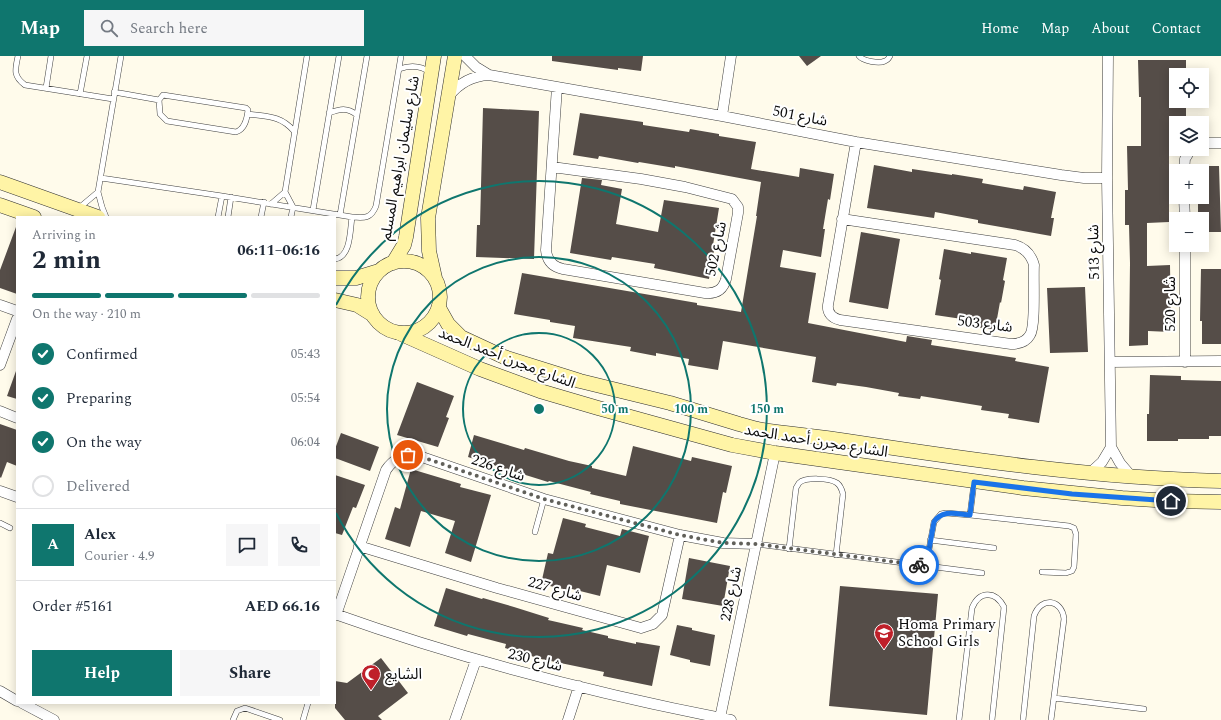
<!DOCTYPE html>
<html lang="en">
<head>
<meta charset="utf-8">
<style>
	:root { --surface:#fff; --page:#f6f6f7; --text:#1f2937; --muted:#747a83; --line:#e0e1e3; --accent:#0f766e }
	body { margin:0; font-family:Spectral,"Noto Sans Arabic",serif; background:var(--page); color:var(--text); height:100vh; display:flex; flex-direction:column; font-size:15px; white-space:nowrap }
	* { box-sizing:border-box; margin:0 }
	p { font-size:13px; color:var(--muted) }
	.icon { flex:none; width:22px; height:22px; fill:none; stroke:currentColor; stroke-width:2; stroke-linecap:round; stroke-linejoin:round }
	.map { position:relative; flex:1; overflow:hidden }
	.details { position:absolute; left:16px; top:160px; width:320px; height:488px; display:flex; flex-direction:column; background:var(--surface); border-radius:0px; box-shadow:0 2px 10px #0003 }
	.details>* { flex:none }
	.buttons { position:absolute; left:1169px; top:12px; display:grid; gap:8px }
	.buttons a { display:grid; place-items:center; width:40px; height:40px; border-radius:0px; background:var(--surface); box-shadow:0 2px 10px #0003; font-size:20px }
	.pin { position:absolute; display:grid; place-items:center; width:34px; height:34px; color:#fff; margin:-17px; border:2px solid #fff; border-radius:50%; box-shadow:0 1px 4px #0007 }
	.courier { position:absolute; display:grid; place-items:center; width:40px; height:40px; margin:-20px; border:3px solid #1a73e8; border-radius:50%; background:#fff; color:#222; box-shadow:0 1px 5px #0007 }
	.overview em { font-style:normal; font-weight:700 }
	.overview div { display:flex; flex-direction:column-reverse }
	.overview { display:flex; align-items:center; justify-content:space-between; height:68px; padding:0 16px }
	h1 { font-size:26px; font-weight:700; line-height:30px }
	.bar { display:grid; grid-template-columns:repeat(4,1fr); gap:6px 4px; align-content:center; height:48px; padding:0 16px }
	.bar i { height:5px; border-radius:3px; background:var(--line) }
	.bar .on { background:var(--accent) }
	.bar p { grid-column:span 4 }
	.line { display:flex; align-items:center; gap:10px; padding:0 16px; border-top:1px solid var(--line) }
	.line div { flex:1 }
	.round { display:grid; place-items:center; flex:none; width:42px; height:42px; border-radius:0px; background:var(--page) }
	ol { padding:0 16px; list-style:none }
	li { display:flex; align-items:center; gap:12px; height:44px }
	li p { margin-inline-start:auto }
	li .icon { padding:4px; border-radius:50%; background:var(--accent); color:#fff; stroke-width:4 }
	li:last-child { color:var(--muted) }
	li i { width:22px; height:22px; border:2px solid var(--line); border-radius:50% }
	.primary-button { display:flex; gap:8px; margin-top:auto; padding:8px 16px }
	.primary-button a { flex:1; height:46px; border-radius:0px; background:var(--accent); color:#fff; font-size:16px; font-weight:700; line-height:46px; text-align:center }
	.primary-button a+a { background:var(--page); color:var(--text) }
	header { display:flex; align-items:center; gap:24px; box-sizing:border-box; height:56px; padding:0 20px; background:var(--accent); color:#fff }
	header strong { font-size:19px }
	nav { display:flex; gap:22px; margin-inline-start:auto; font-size:14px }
	.search { width:280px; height:36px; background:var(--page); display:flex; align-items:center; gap:10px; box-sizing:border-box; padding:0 14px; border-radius:0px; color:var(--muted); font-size:15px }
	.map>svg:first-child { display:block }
	.building { fill:#554d48 }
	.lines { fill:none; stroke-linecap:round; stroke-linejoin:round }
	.lane-casing { stroke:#3f3f3f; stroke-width:6 }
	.street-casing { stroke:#3f3f3f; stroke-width:11 }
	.secondary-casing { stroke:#2e2e2e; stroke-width:15 }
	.lane { stroke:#fff; stroke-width:5 }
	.street { stroke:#fff; stroke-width:10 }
	.secondary { stroke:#fff4a6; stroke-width:14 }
	.done { stroke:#61605a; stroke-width:4; stroke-dasharray:0 7.2 }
	.route { stroke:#1a73e8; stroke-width:5 }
	.ring { fill:none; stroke:#0f766e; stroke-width:2 }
	.labels { text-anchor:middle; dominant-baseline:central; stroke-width:4; stroke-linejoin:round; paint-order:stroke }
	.street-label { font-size:15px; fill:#0c0c0c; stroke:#fff }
	.poi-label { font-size:15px; fill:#0c0c0c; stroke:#fff; text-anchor:start }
	.centre { fill:#0f766e; stroke:#fff; stroke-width:2 }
	.ring-label { font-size:12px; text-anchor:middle; font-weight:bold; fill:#0f766e; stroke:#fff; stroke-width:4; stroke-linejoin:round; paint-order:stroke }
</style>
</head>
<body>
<header>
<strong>Map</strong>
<div class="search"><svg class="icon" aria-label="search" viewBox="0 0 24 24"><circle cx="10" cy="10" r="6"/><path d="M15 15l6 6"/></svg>Search here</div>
<nav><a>Home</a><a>Map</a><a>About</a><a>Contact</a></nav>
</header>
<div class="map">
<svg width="1221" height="664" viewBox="0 0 1221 664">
	<rect width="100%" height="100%" fill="#fffbeb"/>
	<path class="building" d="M552 0H643L641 15 618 12V14L552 5Z
		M799 0H821L807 10Z
		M1138 4H1186V19H1176V51H1186V67H1176V76H1169V166L1147 167V210L1170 209 1171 276 1148 275V289L1129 290 1130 207 1129 169H1125V134H1128L1127 90H1141V41H1139Z
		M483 52 539 55 534 203 476 201 477 169H480Z
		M580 57 643 66V69L689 76 690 73 719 78V80L756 86 751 113 799 121 800 112 834 118 830 144 828 143 823 173H825L821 201 783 194 780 211 816 217 808 267 906 286 907 280 932 284 931 289 1016 302 1015 305 1049 311 1039 367 1008 362 1009 358 981 354 982 350 921 340 920 343 898 340 899 337 866 331 837 327 836 330 812 326 816 301 723 285 718 314 688 309 689 303 656 297V300L630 295 631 291 573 282 575 270 550 266V264L514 258 522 217 697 247V249L741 256 757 160H756L761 126 675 110V112L639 106 638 107 599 100 598 103 573 99Z
		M874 109 912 116V113L952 119V118L983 123 982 127 1023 134 1024 130 1056 136 1051 162H1054L1051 180 978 167V164L935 156 934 162 867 152Z
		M1202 110H1219L1221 176H1202V163H1198V141H1202Z
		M582 122 602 124 601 129 622 133 616 168 658 176 664 144 719 152 713 189H715L709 223 654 212 655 208 612 201 611 204 570 197Z
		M16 171H17V238L0 232V214Z
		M861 176 900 183 888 253 849 246Z
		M944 193 971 198V196L1007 202 1003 224 1005 225 1001 247 1000 246 995 274 962 269V263L935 259 941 224 939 223Z
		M1201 213H1221V288H1202V265H1200Z
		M1085 231 1088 296 1050 297 1047 232Z
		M16 315H17V343L7 340Z
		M1150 319 1181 320V324L1221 325V380H1209V383H1178V385H1147V358H1149Z
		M417 326 454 340 446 361 449 362 438 391 397 379Z
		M0 368 17 374V410L7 406 1 422 0 421Z
		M341 377 379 391 370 415 335 402V393Z
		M474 379 524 394 525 392 569 405 592 410V412L626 420 633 390 691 405 692 401 732 410 726 437 723 436 717 467 620 448V445L590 438 591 436 549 425 548 426 468 401Z
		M411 413 461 428 460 431 491 439 471 506 445 497 455 465 421 455 410 491 385 483 395 451 400 453Z
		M335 419 365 429 356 452 353 451 342 479 335 477Z
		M563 462 586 468 585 471 620 480 622 473 649 480 640 517 607 509 600 540 568 532V534L541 528 548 497 553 498Z
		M689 502 730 510 723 550 682 543Z
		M840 530 938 538 927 659 829 650Z
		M446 532 482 543 483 542 514 551 549 562 548 564 583 572 582 574 608 580V582L636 588V586L660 590 652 630 603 620 604 616 541 603 505 592 506 588 468 578 467 580 434 570Z
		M677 569 692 572V574L715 579 710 610 690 606V604L670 599Z
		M381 602 408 637 378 660 382 664H345L335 652V625L347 627Z"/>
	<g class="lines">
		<defs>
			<path id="lane" d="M18 0C15 14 13 20 25 29L113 43
				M859 0C863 5 879 8 885 5 888 4 889 2 890 0
				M399 13C410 9 420 9 430 16
				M46 32 51 0
				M114 36 159 44
				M80 38 87 0
				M163 39 246 52 248 54C247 63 245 73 236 76L167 65 160 58 159 44Z
				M329 57C340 53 347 51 357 59
				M248 58C267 61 280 59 294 75
				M101 122 222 140 352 161C364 162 371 163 376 150L401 0
				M271 148 285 136
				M79 152 98 136
				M313 154 339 0
				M340 159 367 0
				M106 161 102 151 98 136 121 0
				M218 161 222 140
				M228 161 231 141
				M261 161 264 146
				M291 161 293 151 285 136 307 0
				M335 203C351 201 350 174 352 161
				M970 459 974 427
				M0 467 10 472
				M535 476 544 443
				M930 484 994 492
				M756 488 982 517
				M789 493 796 432 799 427C805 421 830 422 837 427 841 430 842 434 843 438L836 499
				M926 510 934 466 941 458 946 457 970 459 1069 470 1074 472 1076 478 1074 511 1072 515 1066 517 1042 516
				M1054 642 1144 653
				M233 664 237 655 245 652 280 664
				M303 664 308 647
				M959 664 972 552C979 535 995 534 1004 551L992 664
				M1023 664 1034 560C1041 540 1062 543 1064 563L1051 664"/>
			<path id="street" d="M465 0 476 11 489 19
				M1108 0 1107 122 1111 391 1120 407 1132 421
				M449 40C459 27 471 20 489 19L722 60 856 86 1061 119 1084 122H1107
				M722 60 731 0
				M1202 87H1221
				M552 111 641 123 685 131 732 143 738 151V157L726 223C723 234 716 238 705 237L563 213C553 211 547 205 546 194L557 31
				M1184 115 1185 103 1191 93
				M1184 141 1185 163
				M842 163 1015 189C1025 192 1031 198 1034 209 1033 222 1036 270 1030 279 1026 286 1019 288 1011 288L840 264C832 262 827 257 828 249L856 86
				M1185 189V306
				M0 249 17 255
				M1110 306 1221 305
				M0 309 17 263
				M0 355 17 362
				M1090 417 1102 406 1111 391
				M0 435 17 441
				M359 490 497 532 641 572 653 568 662 559 680 479
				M335 558C464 604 597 638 731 664
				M336 559 386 414C395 401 406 397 422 401L544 443 680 479 723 487 756 488
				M0 635 17 645
				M22 647 54 664
				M720 662 775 397
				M455 664 476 604
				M568 664 579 630"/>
			<path id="secondary" d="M0 126 98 161
				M0 149 34 161
				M368 241a36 36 0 1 1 72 0a36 36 0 1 1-72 0Z
				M393 207 404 189 406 181 434 0
				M335 222H356L379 215
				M435 222 429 195 428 162 455 0
				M335 244 357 249 373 259
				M439 252 448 268 461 281 504 301 580 325 670 347 739 368 757 373C787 378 817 380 847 385 971 404 1095 422 1221 425
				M399 277 480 313 540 335 598 352 732 389 775 397 1023 432 1122 442 1171 445 1221 446"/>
		</defs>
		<use href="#lane" class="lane-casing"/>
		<use href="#street" class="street-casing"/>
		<use href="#secondary" class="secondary-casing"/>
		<use href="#lane" class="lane"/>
		<use href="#street" class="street"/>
		<use href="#secondary" class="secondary"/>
	</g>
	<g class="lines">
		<path class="done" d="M408 399 422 401 544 443 680 479 723 487 756 488 919 509"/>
		<path class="route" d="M919 509 926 510 934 466C942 453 957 458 970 459L974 426 1072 438 1171 445"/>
	</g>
	<g class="ring">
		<circle cx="539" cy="353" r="76"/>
		<circle cx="539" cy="353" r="152"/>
		<path d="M336 249A228 228 0 1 1 336 457"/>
	</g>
	<defs>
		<symbol id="school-pin" viewBox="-11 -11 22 30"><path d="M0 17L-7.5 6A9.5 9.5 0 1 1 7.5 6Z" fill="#bf202a" stroke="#fff"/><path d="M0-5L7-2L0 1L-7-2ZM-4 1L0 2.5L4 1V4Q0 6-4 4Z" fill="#fff"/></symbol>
		<symbol id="mosque-pin" viewBox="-11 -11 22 30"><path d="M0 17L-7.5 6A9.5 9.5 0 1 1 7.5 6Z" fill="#bf202a" stroke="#fff"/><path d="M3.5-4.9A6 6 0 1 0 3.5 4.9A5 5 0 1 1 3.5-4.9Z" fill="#fff"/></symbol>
	</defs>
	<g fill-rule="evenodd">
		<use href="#school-pin" x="873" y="566" width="22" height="30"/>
		<use href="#mosque-pin" x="360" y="607" width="22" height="30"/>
	</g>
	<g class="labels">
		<g class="street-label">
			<text transform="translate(800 60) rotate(11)">شارع 501</text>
			<text transform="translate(400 102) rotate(-80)">شارع سليمان ابراهيم المسلم</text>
			<text transform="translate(716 193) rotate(-78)">شارع 502</text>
			<text transform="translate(1094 196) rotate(-91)">شارع 513</text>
			<text transform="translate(1170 248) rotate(-90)">شارع 520</text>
			<text transform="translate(985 268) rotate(7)">شارع 503</text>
			<text transform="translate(507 302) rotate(21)">الشارع مجرن أحمد الحمد</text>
			<text transform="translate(816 385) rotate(9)">الشارع مجرن أحمد الحمد</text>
			<text transform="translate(498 412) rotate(19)">شارع 226</text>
			<text transform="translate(555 533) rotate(16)">شارع 227</text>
			<text transform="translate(731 538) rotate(-78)">شارع 228</text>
			<text transform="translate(535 604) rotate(14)">شارع 230</text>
		</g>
		<g class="poi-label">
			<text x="898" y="568">Homa Primary<tspan x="898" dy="17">School Girls</tspan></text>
			<text x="385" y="618">الشايع</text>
		</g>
	</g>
	<circle cx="539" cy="353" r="6" class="centre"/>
	<g class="ring-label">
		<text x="615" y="357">50 m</text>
		<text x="691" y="357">100 m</text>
		<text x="767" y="357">150 m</text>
	</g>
</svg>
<div class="buttons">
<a><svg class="icon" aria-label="locate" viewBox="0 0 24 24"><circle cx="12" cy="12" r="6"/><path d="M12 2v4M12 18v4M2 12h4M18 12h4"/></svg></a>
<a><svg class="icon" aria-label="layers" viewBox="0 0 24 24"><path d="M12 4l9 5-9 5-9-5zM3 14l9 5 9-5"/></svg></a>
<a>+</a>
<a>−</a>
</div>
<div class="pin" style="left:408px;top:399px;background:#ea580c"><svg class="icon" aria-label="bag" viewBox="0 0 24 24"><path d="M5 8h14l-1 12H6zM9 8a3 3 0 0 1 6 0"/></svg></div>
<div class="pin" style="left:1171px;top:445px;background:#1f2937"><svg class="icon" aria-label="home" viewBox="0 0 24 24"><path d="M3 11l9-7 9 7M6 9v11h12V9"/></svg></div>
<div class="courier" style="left:919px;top:509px"><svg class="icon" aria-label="bike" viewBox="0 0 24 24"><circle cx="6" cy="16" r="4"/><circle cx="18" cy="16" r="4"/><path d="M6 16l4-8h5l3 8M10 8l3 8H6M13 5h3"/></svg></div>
<section class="details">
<div class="overview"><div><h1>2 min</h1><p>Arriving in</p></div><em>06:11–06:16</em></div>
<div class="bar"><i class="on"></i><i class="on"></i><i class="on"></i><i></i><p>On the way · 210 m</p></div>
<ol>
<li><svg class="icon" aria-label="check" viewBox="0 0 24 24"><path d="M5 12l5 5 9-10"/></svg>Confirmed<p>05:43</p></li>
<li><svg class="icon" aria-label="check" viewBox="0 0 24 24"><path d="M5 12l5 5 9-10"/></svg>Preparing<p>05:54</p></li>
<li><svg class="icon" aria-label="check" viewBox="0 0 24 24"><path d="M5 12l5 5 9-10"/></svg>On the way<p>06:04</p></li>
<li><i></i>Delivered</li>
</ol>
<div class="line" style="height:72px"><b class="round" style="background:var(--accent);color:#fff">A</b><div><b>Alex</b><p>Courier · 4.9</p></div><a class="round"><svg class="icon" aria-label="chat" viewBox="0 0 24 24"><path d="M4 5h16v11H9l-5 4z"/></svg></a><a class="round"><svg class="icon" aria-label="phone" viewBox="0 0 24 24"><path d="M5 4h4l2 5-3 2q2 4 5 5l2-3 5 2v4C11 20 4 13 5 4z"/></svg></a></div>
<div class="line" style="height:52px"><div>Order #5161</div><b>AED 66.16</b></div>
<div class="primary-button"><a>Help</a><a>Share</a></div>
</section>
</div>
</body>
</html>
